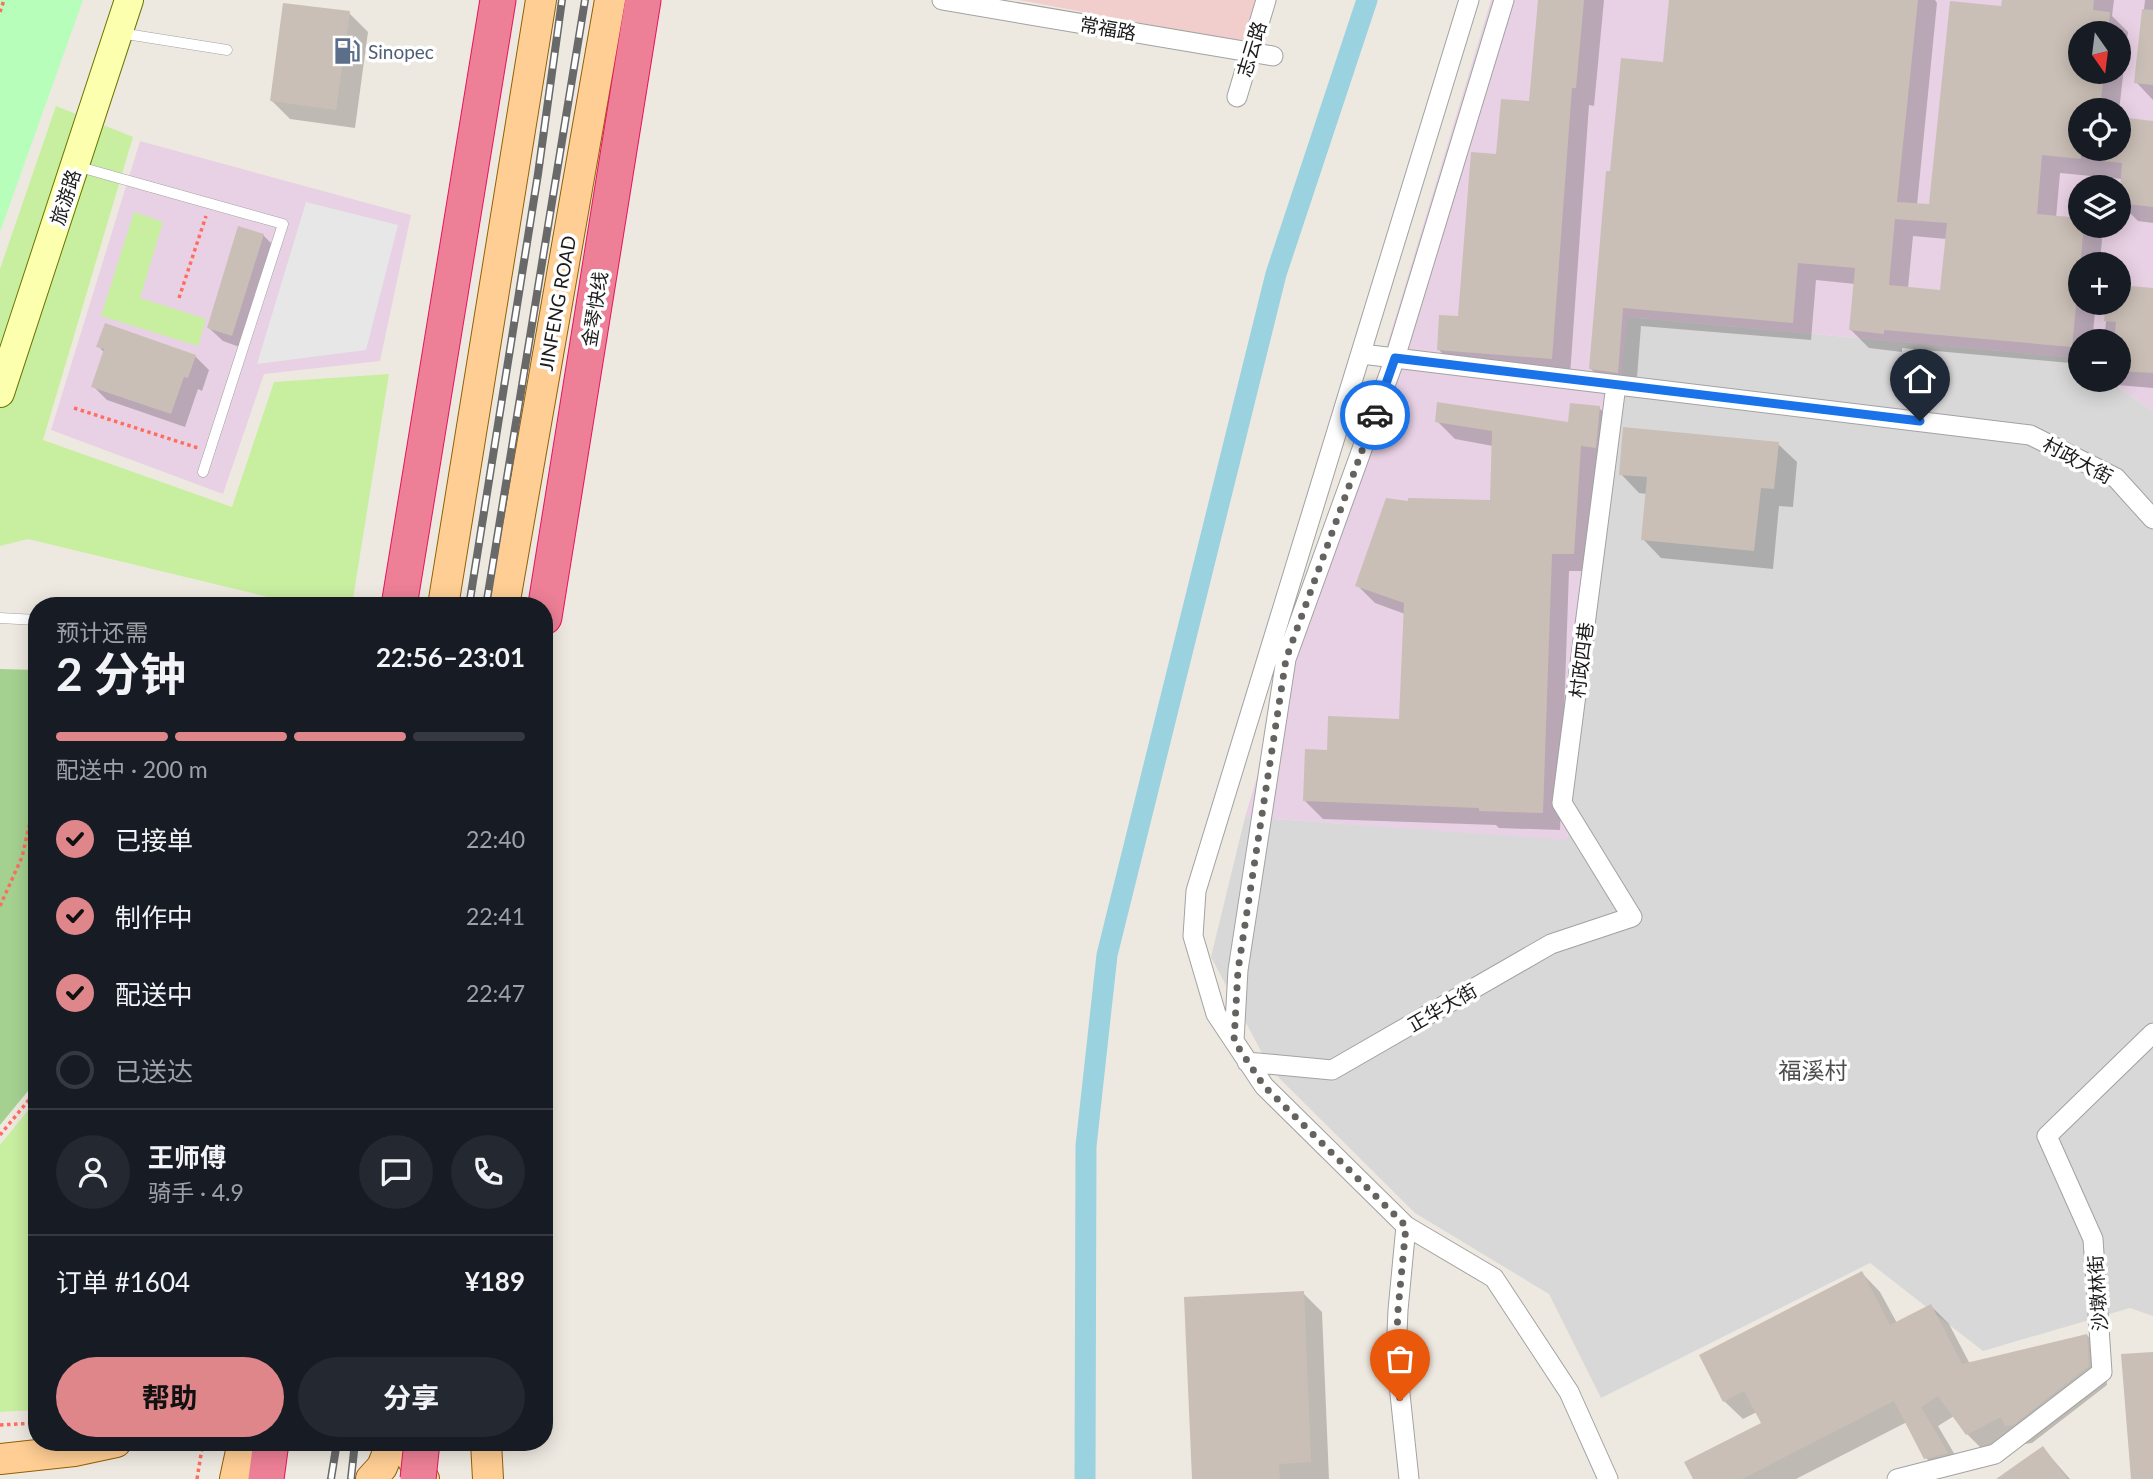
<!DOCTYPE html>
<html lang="zh">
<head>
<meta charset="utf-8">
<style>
	:root { --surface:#171b24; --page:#242831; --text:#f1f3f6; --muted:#9ea1a6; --line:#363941; --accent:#de8689 }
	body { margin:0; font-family:Lato,"Noto Sans SC",sans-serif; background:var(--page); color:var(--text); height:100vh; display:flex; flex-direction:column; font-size:26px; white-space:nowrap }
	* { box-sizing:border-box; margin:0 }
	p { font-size:23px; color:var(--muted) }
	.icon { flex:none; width:38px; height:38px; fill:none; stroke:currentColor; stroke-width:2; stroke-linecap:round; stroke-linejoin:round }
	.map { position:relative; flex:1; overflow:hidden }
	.side { position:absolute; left:28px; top:597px; width:525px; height:854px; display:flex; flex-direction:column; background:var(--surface); border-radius:28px; box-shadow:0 4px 18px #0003 }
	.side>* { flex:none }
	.needle { width:46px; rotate:166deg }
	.tools { position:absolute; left:2068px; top:21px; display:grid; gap:14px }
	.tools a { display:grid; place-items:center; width:63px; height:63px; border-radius:50%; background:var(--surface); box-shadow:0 4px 18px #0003; font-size:35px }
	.pin { position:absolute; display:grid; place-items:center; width:60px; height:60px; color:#fff; margin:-72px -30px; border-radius:50% 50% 50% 0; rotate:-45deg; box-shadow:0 0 7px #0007 }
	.pin .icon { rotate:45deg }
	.courier { position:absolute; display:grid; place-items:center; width:70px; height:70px; margin:-35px; border:5px solid #1a73e8; border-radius:50%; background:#fff; color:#222; box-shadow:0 2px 9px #0007 }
	.summary em { font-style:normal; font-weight:700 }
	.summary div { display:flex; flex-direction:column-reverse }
	.summary { display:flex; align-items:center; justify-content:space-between; height:119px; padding:0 28px }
	h1 { font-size:46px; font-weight:700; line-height:52px }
	.bar { display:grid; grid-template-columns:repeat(4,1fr); gap:10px 7px; align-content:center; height:84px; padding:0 28px }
	.bar i { height:9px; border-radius:5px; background:var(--line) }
	.bar .on { background:var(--accent) }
	.bar p { grid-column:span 4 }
	.line { display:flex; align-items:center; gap:18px; padding:0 28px; border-top:2px solid var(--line) }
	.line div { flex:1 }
	.round { display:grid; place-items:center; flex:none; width:74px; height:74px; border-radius:37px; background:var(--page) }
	ol { padding:0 28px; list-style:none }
	li { display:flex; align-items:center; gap:21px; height:77px }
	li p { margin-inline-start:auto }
	li .icon { padding:7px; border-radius:50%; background:var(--accent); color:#111; stroke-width:4 }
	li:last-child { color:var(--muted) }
	li i { width:38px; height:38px; border:4px solid var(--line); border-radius:50% }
	.primary-button { display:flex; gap:14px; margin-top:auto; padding:14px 28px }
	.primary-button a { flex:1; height:80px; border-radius:42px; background:var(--accent); color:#111; font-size:28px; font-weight:700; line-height:80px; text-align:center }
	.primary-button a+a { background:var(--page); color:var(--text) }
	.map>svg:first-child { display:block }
	.residential { fill:#d9d8d8 }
	.commercial { fill:#f1cdcc }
	.industrial { fill:#e8d1e4; fill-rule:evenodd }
	.grass { fill:#c8eea0 }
	.forest { fill:#a5d190 }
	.park { fill:#b7febb }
	.parking { fill:#e7e7e7 }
	.shadow { fill:#0003; fill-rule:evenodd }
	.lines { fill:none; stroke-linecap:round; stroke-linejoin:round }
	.canal { stroke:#9bd2e0; stroke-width:21 }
	.building { fill:#cabfb6; fill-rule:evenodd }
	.lane-casing { stroke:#a2a2a2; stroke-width:11 }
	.street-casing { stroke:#a2a2a2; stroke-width:21 }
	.secondary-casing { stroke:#6a7500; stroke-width:30 }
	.primary-casing { stroke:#935f00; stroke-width:32 }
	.highway-casing { stroke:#e41560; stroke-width:37 }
	.path { stroke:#ff6d60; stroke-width:3.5; stroke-dasharray:3.5 3.5; stroke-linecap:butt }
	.lane { stroke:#fff; stroke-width:10 }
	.street { stroke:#fff; stroke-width:19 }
	.secondary { stroke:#fcffad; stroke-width:28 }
	.primary { stroke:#ffce94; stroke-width:30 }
	.highway { stroke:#ed7f96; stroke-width:35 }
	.rail-casing { stroke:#696969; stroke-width:8 }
	.rail { stroke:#fff; stroke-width:5; stroke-dasharray:16; stroke-linecap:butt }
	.highway-bridge-casing { stroke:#e41560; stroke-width:37; stroke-linecap:butt }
	.highway-bridge { stroke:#ed7f96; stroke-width:35 }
	.done { stroke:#656360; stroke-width:7; stroke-dasharray:0 12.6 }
	.route { stroke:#1a73e8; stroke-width:9 }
	.labels { text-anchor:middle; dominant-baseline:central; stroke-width:7; stroke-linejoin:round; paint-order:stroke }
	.street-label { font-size:19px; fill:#1b1b1b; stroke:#fff }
	.service-label { font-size:19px; fill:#4e5e75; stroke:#fff; text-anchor:start }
	.quarter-label { font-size:23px; fill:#4e4e4e; stroke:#fff }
</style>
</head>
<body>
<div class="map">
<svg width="2153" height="1479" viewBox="0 0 2153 1479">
	<rect width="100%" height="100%" fill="#eee9e0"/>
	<path class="residential" d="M1627 317 2077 358 2081 361V380H2108L2153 411V1316L2130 1308 1983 1351 1870 1263 1601 1398 1549 1294 1415 1213 1271 1070 1211 957 1245 817 1567 839Z"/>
	<path class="commercial" d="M1019 0H1256L1244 42Z"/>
	<path class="industrial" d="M1491 0H2153V411L2108 380H2119V341H2081V361L2077 358 1628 317 1567 840 1245 817ZM2081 33H2119V72H2081ZM2081 110H2119V149H2081ZM2081 187H2119V226H2081ZM2081 264H2119V303H2081Z
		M140 141 411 215 380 361 264 374 223 494 51 430Z"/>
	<path class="grass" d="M56 106 133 137 43 440 232 507 274 382 389 374 352 605H301L28 539 0 546V269Z
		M134 212 163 222 140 298 206 319 198 346 101 316Z
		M37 1099V1410L0 1412V1145Z"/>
	<path class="forest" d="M0 669 37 670V1080L0 1125Z"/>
	<path class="park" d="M0 0H83L0 232Z"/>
	<path class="parking" d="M306 202 398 225 366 350 257 364Z"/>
	<path class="shadow" d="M1540 0H1604L1594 106 1589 105 1570 376 1457 368 1439 350 1460 318 1498 156 1530 103Z
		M1671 0H1935L1937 3 1917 205 1930 206 2003 8 2004 0H2114L2112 16 2128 32 2119 111 2081 110V149H2119V118L2153 122V223L2138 221 2119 202 2122 179 2060 173 2056 218 2081 226H2089L2102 239 2100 264H2081V303H2096L2092 341H2081V364L1902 348V352L1869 348 1851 330 1855 284 1816 280 1811 340 1641 326 1636 390 1610 387 1591 369 1611 173 1665 64ZM2081 33H2119V72H2081ZM1913 236 1947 239 1942 292 1908 288Z
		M2145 0H2153V100L2136 82Z
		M349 13 368 32 355 128 290 119 271 100Z
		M263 235 277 249 245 349 223 341 209 328Z
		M2153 290V388L2117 385 2112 380H2119V341H2104L2108 303H2119Z
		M98 346 195 356 209 370 202 391 198 389 185 427 107 400 93 386 104 352Z
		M1599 408 1618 426 1592 571H1569L1560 830 1499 828 1496 825 1323 819 1305 801 1328 752 1401 721 1405 614 1375 603 1357 585 1409 503 1491 502 1493 446 1455 439 1437 421 1569 424Z
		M1778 444 1797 462 1793 507 1779 506 1773 569 1661 558 1643 539 1647 494 1639 493 1621 474Z
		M1862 1273 1880 1292 1897 1323 1931 1306 1949 1324 1970 1364 2087 1335 2105 1354 2107 1385 2032 1443 2025 1444 2018 1436 1986 1453 1967 1434 1954 1416 1938 1426 1965 1472 1945 1477 1926 1458 1907 1422 1796 1479H1695L1763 1424 1757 1412 1743 1419 1724 1401Z
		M1303 1293 1322 1312 1329 1479H1194Z
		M2043 1448 2070 1479H2000Z"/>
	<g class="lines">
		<path class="canal" d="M1085 1479 1086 1146 1107 955 1276 274 1367 0"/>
	</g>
	<path class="building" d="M1538 0H1584L1576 88H1572L1552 359 1437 350 1439 315 1458 316 1471 152 1496 154 1501 99 1529 101Z
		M1669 0H1918L1897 202 1929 204 1950 1 2001 6 2002 0H2094L2093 10 2110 12 2108 33H2081V72H2104L2100 110H2081V159L2042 155 2037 214 2081 218V226H2084L2072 347 1884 330V334L1849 330 1855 268 1798 263 1793 323 1623 308 1618 373 1589 369 1606 171H1610L1621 58 1663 62ZM1895 219 1947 223 1940 290 1889 285Z
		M283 3 350 11 336 110 270 101Z
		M2142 9 2153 10V85L2134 83Z
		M2128 118 2153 121V207L2119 203 2122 163 2092 160 2093 149H2124Z
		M238 226 264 234 232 336 207 328Z
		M2119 285 2153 288V373L2119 371V341H2114L2116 322 2104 321 2106 303H2119Z
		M105 323 196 355 188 378 184 377 171 414 91 387 104 349 96 347Z
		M1437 402 1568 422 1570 403 1600 406 1596 448 1581 446 1574 554H1552L1543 813 1479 811V808L1303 801 1305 749 1327 750 1328 716 1399 719 1404 603 1355 586 1386 498 1408 501V498L1490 500 1492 431 1435 422Z
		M1623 427 1779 442 1774 489 1761 488 1754 551 1641 540 1647 477 1619 475Z
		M1862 1271 1890 1325 1931 1304 1962 1364 2087 1334 2089 1366 2013 1425 2005 1426 2001 1417 1966 1435 1938 1396 1921 1407 1948 1453 1924 1459 1894 1401 1742 1479H1693L1684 1462 1761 1423 1744 1391 1723 1402 1699 1355Z
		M1304 1291 1311 1462 1279 1464 1280 1479H1192L1184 1297Z
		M2153 1352V1479H2131L2121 1354Z
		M2043 1446 2067 1479H1996Z"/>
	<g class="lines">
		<defs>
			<path id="lane" d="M120 33 227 50
				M76 166 283 224 203 472
				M0 618 37 620"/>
			<path id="street" d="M942 0 1273 56
				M1469 0 1196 891 1193 936 1216 1014 1264 1086 1406 1226 1494 1278 1569 1392 1608 1479
				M1237 97 1266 0
				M1362 354 2030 435 2116 478 2153 519
				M1234 1041 1238 970 1286 659 1395 358 1504 0
				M1247 1062 1332 1070 1551 944 1632 917 1562 803 1616 385
				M1406 1226 1398 1310 1396 1356 1409 1479
				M1897 1479 1995 1454 2102 1372 2093 1239 2047 1136 2153 1033"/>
			<path id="secondary" d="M0 393 129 0"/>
			<path id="primary" d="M443 606 541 0
				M504 606 610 0
				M398 1442 408 1452 424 1479
				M486 1442 488 1479
				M0 1459 74 1451 116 1442
				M235 1479 243 1442
				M371 1479 382 1467 392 1442"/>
			<path id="highway" d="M399 606 498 0
				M544 617 643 0
				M266 1479 271 1442"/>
		</defs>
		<use href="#lane" class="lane-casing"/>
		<use href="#street" class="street-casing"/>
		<use href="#secondary" class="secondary-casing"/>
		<use href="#primary" class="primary-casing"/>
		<use href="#highway" class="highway-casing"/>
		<path class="path" d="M0 12 4 0
			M179 298 206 216
			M74 408 198 448
			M0 906 22 857 37 792
			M0 1135 37 1090
			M0 1425 37 1423
			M197 1479 203 1442"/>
		<use href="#lane" class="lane"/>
		<use href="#street" class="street"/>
		<use href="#secondary" class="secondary"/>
		<use href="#primary" class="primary"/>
		<use href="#highway" class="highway"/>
		<defs>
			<path id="rail" d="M469 606 538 174 562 0
				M486 606 585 0
				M331 1479 337 1442
				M351 1479 355 1442"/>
		</defs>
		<use href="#rail" class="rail-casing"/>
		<use href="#rail" class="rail"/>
		<defs>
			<path id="highway-bridge" d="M418 1479 422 1442"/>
		</defs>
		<use href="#highway-bridge" class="highway-bridge-casing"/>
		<use href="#highway-bridge" class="highway-bridge"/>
	</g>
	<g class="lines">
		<path class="done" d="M1375 415 1286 659 1238 970 1234 1041 1264 1086 1406 1226 1398 1310 1396 1356 1400 1401"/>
		<path class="route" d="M1375 415 1395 358 1920 421"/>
	</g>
	<defs>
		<symbol id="fuel-bare" viewBox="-9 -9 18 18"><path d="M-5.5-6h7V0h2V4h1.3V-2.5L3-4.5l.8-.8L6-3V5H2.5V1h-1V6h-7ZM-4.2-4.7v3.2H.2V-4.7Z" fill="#5c6f8a" stroke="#fff" stroke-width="2.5" paint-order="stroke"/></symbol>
	</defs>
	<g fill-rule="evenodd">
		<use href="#fuel-bare" x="328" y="32" width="38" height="38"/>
	</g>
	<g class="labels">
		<g class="street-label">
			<text transform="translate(1108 28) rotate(10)">常福路</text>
			<text transform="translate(1251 49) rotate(-73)">志云路</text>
			<text transform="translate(65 197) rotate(-72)">旅游路</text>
			<text transform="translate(557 303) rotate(-80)">JINFENG ROAD</text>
			<text transform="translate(594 309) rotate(-81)">金琴快线</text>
			<text transform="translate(2078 460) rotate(28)">村政大街</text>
			<text transform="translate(1581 660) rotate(-83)">村政四巷</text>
			<text transform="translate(1442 1007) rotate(-30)">正华大街</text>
			<text transform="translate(2097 1293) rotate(-94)">沙墩林街</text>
		</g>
		<g class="service-label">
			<text x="368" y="51">Sinopec</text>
		</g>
		<g class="quarter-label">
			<text x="1813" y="1070">福溪村</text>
		</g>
	</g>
</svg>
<div class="tools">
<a><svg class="needle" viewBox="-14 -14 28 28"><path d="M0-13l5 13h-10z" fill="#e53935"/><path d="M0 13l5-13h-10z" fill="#9ea1a6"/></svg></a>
<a><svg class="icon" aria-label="locate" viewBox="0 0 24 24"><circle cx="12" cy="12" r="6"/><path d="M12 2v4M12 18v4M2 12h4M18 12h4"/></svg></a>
<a><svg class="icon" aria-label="layers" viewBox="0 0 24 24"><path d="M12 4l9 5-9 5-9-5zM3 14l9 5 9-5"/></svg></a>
<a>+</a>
<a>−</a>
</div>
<div class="pin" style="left:1400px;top:1401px;background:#ea580c"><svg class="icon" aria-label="bag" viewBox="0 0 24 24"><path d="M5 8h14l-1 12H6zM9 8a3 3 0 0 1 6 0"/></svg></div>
<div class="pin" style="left:1920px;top:421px;background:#1f2937"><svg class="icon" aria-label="home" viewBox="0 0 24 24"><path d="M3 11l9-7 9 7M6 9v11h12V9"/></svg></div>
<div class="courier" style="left:1375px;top:415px"><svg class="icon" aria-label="car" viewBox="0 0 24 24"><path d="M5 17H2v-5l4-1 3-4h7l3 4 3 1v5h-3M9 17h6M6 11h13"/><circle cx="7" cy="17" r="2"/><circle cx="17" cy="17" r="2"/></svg></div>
<section class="side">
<div class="summary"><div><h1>2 分钟</h1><p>预计还需</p></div><em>22:56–23:01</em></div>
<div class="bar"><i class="on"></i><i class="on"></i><i class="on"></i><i></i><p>配送中 · 200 m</p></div>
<ol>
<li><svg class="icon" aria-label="check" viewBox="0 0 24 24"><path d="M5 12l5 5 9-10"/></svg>已接单<p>22:40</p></li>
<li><svg class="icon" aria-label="check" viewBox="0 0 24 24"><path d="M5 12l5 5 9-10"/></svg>制作中<p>22:41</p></li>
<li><svg class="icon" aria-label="check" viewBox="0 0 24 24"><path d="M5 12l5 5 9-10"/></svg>配送中<p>22:47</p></li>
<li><i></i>已送达</li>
</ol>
<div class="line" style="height:126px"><a class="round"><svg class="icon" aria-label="person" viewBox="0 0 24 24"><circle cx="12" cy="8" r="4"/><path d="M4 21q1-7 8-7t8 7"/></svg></a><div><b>王师傅</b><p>骑手 · 4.9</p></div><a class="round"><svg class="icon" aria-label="chat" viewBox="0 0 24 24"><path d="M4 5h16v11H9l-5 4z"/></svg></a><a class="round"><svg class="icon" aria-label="phone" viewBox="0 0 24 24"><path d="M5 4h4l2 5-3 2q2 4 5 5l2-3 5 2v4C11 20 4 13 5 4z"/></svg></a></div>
<div class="line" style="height:91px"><div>订单 #1604</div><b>¥189</b></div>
<div class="primary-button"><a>帮助</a><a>分享</a></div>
</section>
</div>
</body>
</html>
